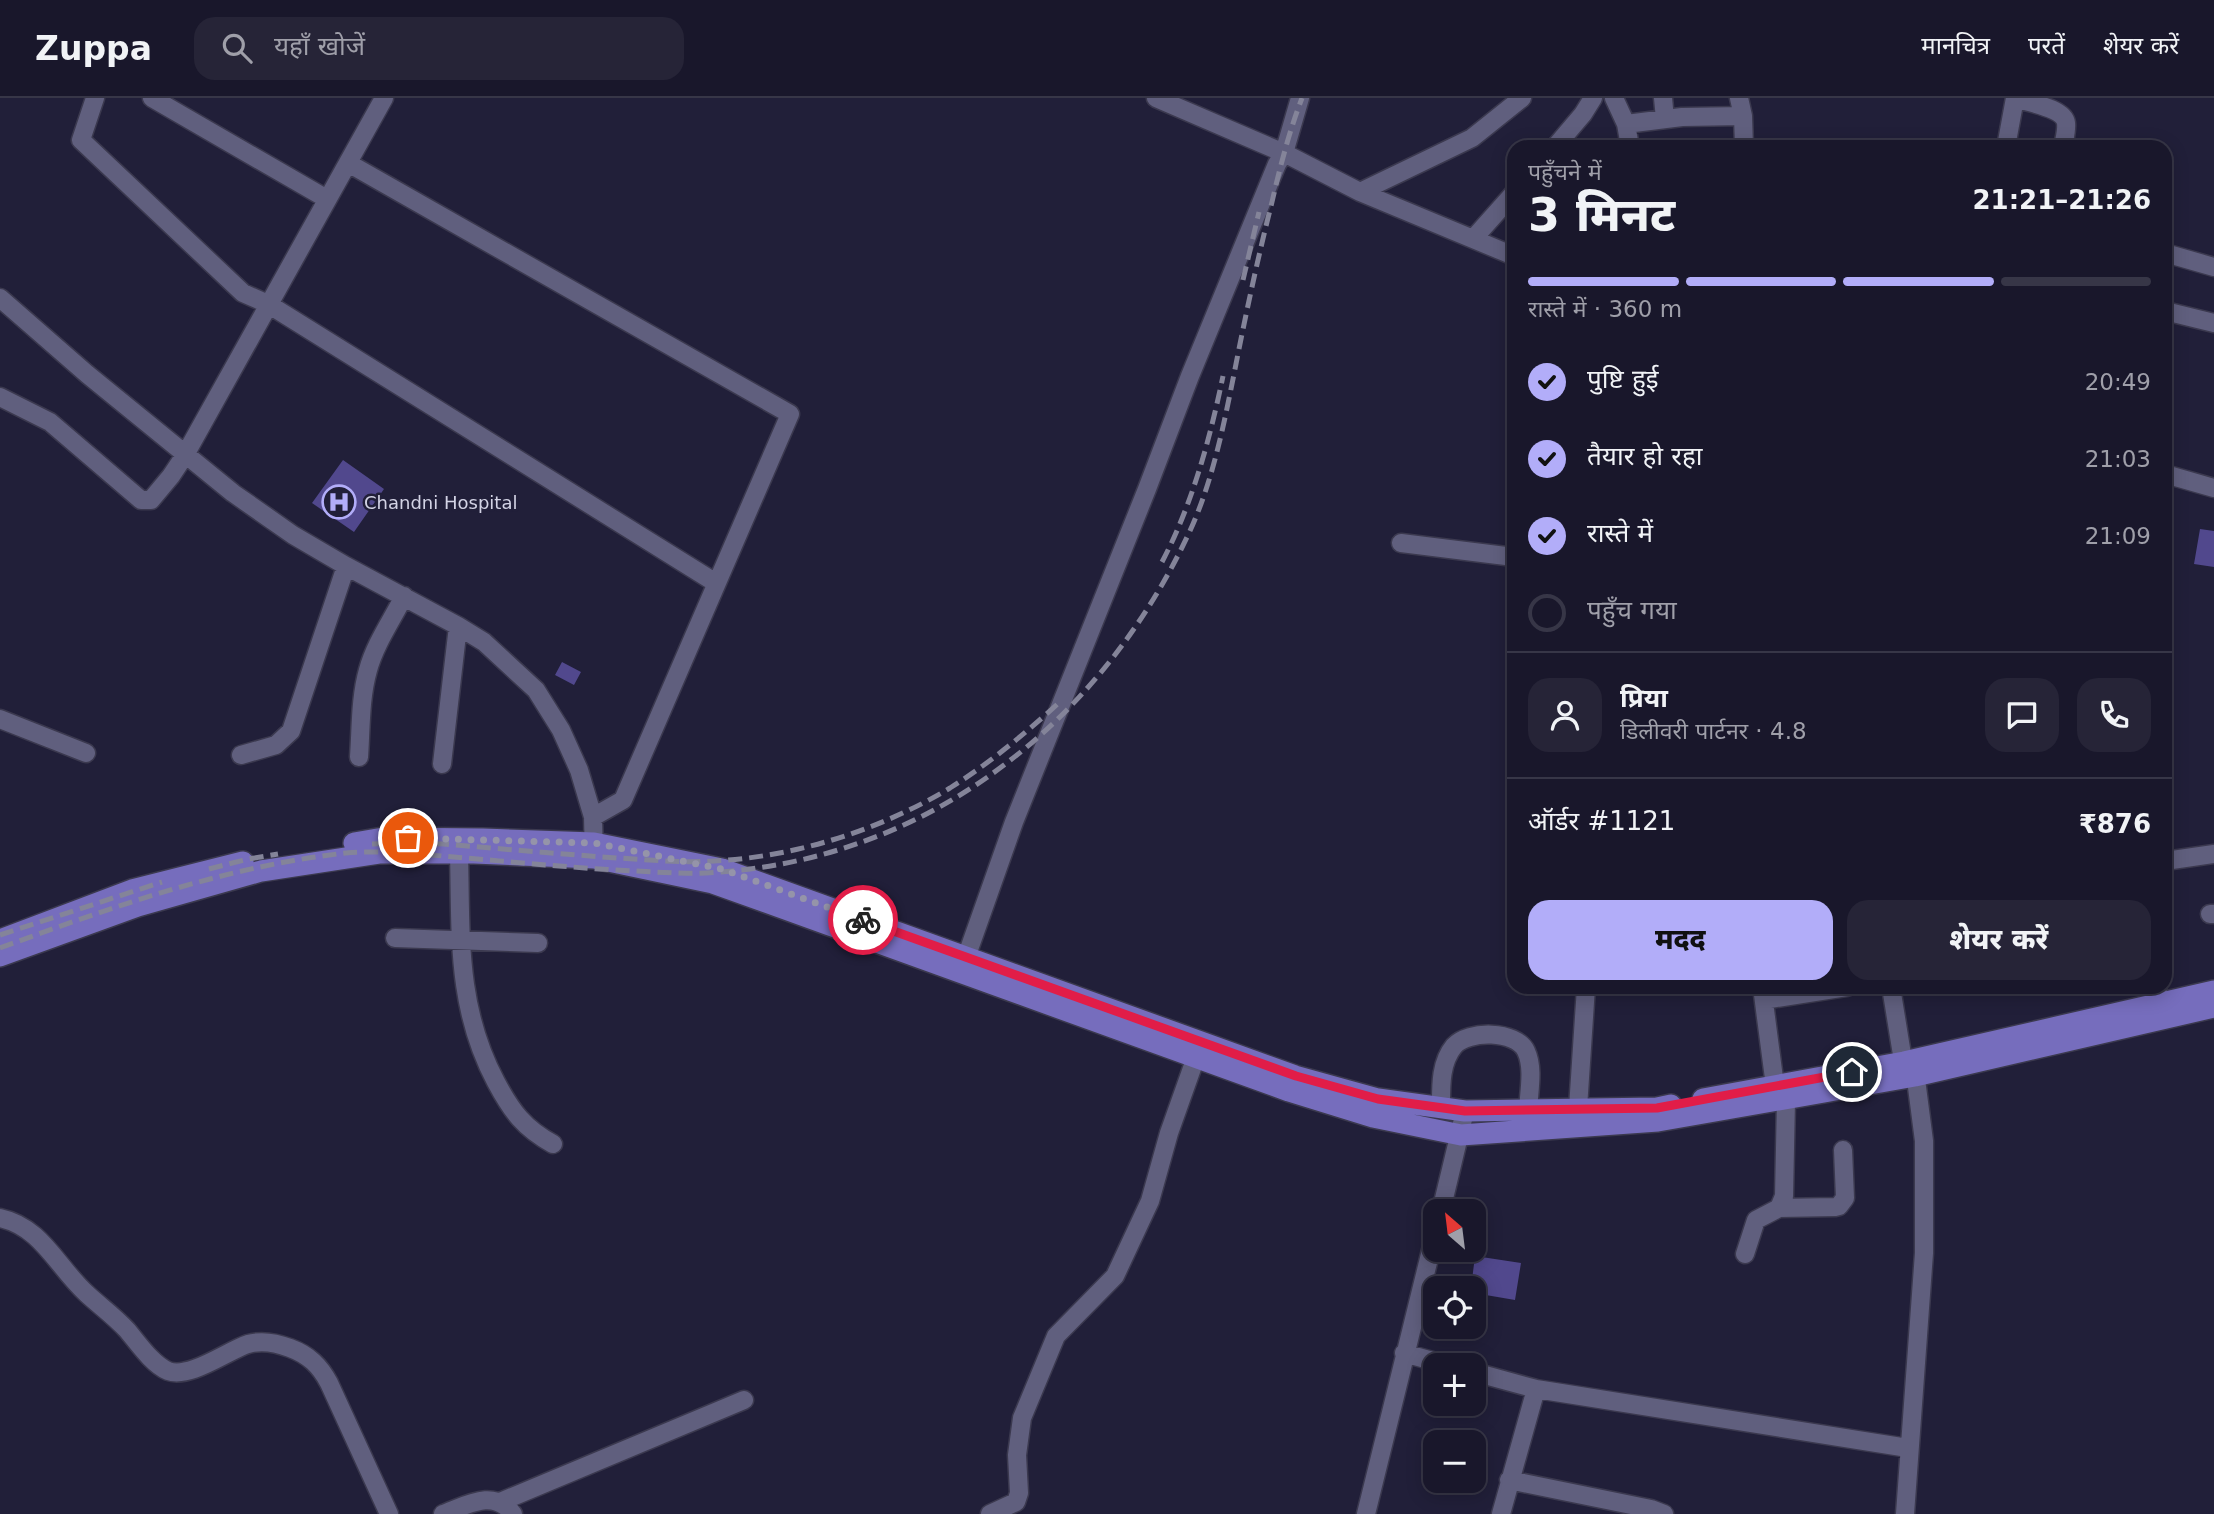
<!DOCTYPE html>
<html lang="hi">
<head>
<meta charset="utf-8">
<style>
	:root { --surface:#19172b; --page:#262437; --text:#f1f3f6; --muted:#9f9fa9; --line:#373647; --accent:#b2adf9 }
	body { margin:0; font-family:"DejaVu Sans","Noto Sans Devanagari",sans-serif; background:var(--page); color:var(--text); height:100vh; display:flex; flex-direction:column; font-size:26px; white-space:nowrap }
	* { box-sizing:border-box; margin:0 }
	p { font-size:23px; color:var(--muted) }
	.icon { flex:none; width:38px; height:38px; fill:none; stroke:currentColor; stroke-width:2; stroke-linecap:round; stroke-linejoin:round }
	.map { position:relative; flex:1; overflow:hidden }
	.side { position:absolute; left:1507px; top:42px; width:665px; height:854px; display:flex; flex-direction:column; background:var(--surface); border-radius:21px; box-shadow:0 4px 18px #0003,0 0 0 2px var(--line) }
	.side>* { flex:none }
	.needle { width:46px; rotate:332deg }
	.buttons { position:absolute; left:1423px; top:1101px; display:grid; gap:14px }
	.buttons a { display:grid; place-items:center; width:63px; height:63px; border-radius:14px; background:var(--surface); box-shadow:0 4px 18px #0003,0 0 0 2px var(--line); font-size:35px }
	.pin { position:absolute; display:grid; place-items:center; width:60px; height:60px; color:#fff; margin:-30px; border:4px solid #fff; border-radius:50%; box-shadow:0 2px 7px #0007 }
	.courier { position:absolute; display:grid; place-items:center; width:70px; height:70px; margin:-35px; border:5px solid #e11d48; border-radius:50%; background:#fff; color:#222; box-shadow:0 2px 9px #0007 }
	.summary em { font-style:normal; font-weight:800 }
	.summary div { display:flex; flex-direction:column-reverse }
	.summary { display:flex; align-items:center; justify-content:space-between; height:119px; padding:0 21px }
	h1 { font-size:46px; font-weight:800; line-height:52px }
	.bar { display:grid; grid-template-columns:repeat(4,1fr); gap:10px 7px; align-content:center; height:84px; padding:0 21px }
	.bar i { height:9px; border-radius:5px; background:var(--line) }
	.bar .on { background:var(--accent) }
	.bar p { grid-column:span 4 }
	.line { display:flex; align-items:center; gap:18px; padding:0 21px; border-top:2px solid var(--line) }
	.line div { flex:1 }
	.round { display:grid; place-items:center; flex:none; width:74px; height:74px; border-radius:21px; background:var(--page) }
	ol { padding:0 21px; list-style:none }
	li { display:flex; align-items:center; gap:21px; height:77px }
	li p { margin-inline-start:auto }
	li .icon { padding:7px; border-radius:50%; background:var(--accent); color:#111; stroke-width:4 }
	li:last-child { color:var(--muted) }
	li i { width:38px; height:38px; border:4px solid var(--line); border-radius:50% }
	.button { display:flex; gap:14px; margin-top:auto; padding:14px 21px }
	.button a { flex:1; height:80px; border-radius:21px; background:var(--accent); color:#111; font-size:28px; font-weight:800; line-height:80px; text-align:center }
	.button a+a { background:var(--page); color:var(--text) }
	header { display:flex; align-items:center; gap:42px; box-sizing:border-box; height:98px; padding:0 35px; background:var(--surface); border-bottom:2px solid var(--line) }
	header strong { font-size:33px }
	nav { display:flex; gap:38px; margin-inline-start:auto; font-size:24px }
	.search { width:490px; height:63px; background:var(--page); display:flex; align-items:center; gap:18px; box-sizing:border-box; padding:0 24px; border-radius:21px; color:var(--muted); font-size:26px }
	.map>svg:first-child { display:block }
	.building { fill:#51488d }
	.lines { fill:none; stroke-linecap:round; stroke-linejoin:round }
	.minor-casing { stroke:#3b394f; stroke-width:21 }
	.major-casing { stroke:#3b394f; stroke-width:24 }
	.minor { stroke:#605f7e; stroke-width:18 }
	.major { stroke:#766dbd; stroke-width:21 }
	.rail { stroke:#848499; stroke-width:5; stroke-dasharray:14 7; stroke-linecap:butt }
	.done { stroke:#9594a9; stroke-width:7; stroke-dasharray:0 12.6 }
	.route { stroke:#e11d48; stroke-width:9 }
	.labels { text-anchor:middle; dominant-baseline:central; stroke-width:5; stroke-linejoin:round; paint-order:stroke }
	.poi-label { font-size:18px; fill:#d3d3e5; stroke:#211f39; text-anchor:start }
</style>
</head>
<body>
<header>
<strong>Zuppa</strong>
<div class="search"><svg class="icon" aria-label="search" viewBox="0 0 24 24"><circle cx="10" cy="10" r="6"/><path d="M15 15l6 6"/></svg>यहाँ खोजें</div>
<nav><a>मानचित्र</a><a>परतें</a><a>शेयर करें</a></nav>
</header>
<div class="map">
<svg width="2214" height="1416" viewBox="0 0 2214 1416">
	<rect width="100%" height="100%" fill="#211f39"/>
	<path class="building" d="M343 362 384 391 354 434 312 405Z
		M2200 431 2214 433V469L2194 466Z
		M562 564 581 574 574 587 555 577Z
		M1475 1158 1521 1165 1515 1202 1474 1195V1190H1471Z"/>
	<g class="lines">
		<defs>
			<path id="minor" d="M95 0 81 42 243 195 268 206 716 485
				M152 0 327 101
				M1156 0 1284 55 1360 94 1514 158
				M1614 0 1626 26 1630 49
				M1663 0 1665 21
				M1739 0 1743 18 1744 49
				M2015 0C2029 5 2064 10 2066 25 2067 33 2064 42 2063 49
				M1626 26 1682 19 1743 18
				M1555 49 1583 16 1593 0
				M2006 49 2015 0
				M348 65 790 316 623 702 593 719
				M1360 94 1472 40 1522 0
				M1473 141 1514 95
				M2165 155 2214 169
				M0 200 87 276 233 395 293 437 346 468 458 528 484 544 536 592 561 632 579 672 593 719 594 759
				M2165 213 2214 225
				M0 299 50 324 141 402H151L171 378 185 357 384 0
				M2165 376 2214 390
				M1401 445 1514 459
				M0 621 86 655
				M241 657 276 647 291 633 346 468
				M359 659C361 631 360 600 368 572 375 546 392 522 404 498
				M442 666 458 528
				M459 755C461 837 456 909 496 984 512 1014 524 1030 553 1046
				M2165 763 2214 756
				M2210 816H2214
				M395 840 538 845
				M962 871 1014 724 1147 391 1190 278 1277 66 1284 55 1300 0
				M1762 889 1775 988
				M1891 889 1905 975
				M2157 889 2159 904
				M1764 902 1847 889
				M1441 1010C1441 989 1440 965 1454 948 1468 932 1516 932 1526 953 1534 970 1529 993 1528 1012
				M1579 1023 1578 1010 1586 889
				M1779 1110 1835 1109 1839 1108 1845 1100 1843 1052
				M1441 1113 1465 1013
				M0 1120C42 1129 57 1169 87 1196 100 1208 114 1218 127 1232 138 1245 152 1266 168 1273 190 1281 227 1253 248 1246 262 1242 277 1245 290 1250 309 1257 320 1268 329 1285L389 1416
				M1745 1156 1756 1122 1779 1110 1784 1098 1786 1002
				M1404 1255 1447 1267
				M1474 1274 1536 1291 1908 1350
				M1509 1382 1651 1411 1664 1416
				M500 1404 744 1302
				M443 1416C467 1407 494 1390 513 1416
				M990 1416 1016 1404 1019 1395 1017 1357 1022 1320 1056 1238 1115 1178 1150 1103 1169 1035 1196 959
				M1366 1416 1435 1136
				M1501 1416 1536 1291
				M1905 1416 1924 1155V1043L1914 966"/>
			<path id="major" d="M354 745 383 740 483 741 594 745 722 771 1295 978 1378 1001 1465 1013 1657 1010 1671 1007
				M0 842 132 792 243 764
				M0 858 138 808 261 773 379 755H474L594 760 713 785 1289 993 1373 1019 1461 1037 1658 1023 1915 978 2214 909
				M1703 1001 1904 964 2214 893"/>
		</defs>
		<use href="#minor" class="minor-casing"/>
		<use href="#major" class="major-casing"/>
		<use href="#minor" class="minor"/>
		<use href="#major" class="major"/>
		<path class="rail" d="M1243 182 1259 114
			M1162 464C1192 407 1210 341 1223 278
			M372 746 407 745 444 746C502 751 560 756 618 760 650 762 682 765 714 763 795 759 880 732 950 690 990 665 1027 634 1062 602
			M209 771 248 761 278 756
			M0 837 162 784
			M0 850C112 809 227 768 346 755 380 752 420 756 454 759 514 764 574 770 634 773 658 774 682 776 706 775 924 764 1098 629 1189 435 1213 383 1224 326 1235 271 1246 215 1258 159 1272 104 1280 69 1289 34 1302 0"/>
	</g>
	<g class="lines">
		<path class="done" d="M408 740 594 745 722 771 863 822"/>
		<path class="route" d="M863 822 1296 978 1378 1001 1465 1013 1657 1010 1852 974"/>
	</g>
	<defs>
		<symbol id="hospital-ring" viewBox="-11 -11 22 22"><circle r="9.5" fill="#211f39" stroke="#b2adf9" stroke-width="1.5"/><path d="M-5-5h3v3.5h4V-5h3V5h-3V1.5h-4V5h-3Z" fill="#b2adf9"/></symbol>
	</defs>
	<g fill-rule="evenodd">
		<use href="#hospital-ring" x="320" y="385" width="38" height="38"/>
	</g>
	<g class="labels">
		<g class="poi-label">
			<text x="364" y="404">Chandni Hospital</text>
		</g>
	</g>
</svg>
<div class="buttons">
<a><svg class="needle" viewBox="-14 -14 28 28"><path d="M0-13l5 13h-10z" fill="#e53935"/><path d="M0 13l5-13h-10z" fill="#9f9fa9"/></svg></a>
<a><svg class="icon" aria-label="locate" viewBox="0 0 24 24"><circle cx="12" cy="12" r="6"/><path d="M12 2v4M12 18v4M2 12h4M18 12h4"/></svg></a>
<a>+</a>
<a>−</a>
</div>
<div class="pin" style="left:408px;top:740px;background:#ea580c"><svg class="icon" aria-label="bag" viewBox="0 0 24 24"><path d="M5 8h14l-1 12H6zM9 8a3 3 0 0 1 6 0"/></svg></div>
<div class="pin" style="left:1852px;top:974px;background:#1f2937"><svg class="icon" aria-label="home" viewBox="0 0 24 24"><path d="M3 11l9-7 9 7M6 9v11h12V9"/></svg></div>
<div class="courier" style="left:863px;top:822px"><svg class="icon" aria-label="bike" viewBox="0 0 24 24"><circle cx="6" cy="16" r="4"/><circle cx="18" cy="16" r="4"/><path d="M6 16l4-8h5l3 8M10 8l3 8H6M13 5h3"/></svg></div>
<section class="side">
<div class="summary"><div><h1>3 मिनट</h1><p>पहुँचने में</p></div><em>21:21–21:26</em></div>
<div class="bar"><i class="on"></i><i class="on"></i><i class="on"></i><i></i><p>रास्ते में · 360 m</p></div>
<ol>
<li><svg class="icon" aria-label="check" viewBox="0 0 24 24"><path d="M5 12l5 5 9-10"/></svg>पुष्टि हुई<p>20:49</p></li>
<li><svg class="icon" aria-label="check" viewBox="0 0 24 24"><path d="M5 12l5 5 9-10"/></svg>तैयार हो रहा<p>21:03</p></li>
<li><svg class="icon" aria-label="check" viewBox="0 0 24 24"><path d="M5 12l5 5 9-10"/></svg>रास्ते में<p>21:09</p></li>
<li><i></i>पहुँच गया</li>
</ol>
<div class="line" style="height:126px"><a class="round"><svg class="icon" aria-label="person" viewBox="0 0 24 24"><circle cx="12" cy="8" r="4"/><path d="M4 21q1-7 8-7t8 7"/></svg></a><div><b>प्रिया</b><p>डिलीवरी पार्टनर · 4.8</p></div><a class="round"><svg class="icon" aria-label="chat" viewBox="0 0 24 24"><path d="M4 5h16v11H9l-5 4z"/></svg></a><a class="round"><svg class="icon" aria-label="phone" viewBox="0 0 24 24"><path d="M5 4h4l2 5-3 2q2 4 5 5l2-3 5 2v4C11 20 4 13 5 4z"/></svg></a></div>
<div class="line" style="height:91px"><div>ऑर्डर #1121</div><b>₹876</b></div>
<div class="button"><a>मदद</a><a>शेयर करें</a></div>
</section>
</div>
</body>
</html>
